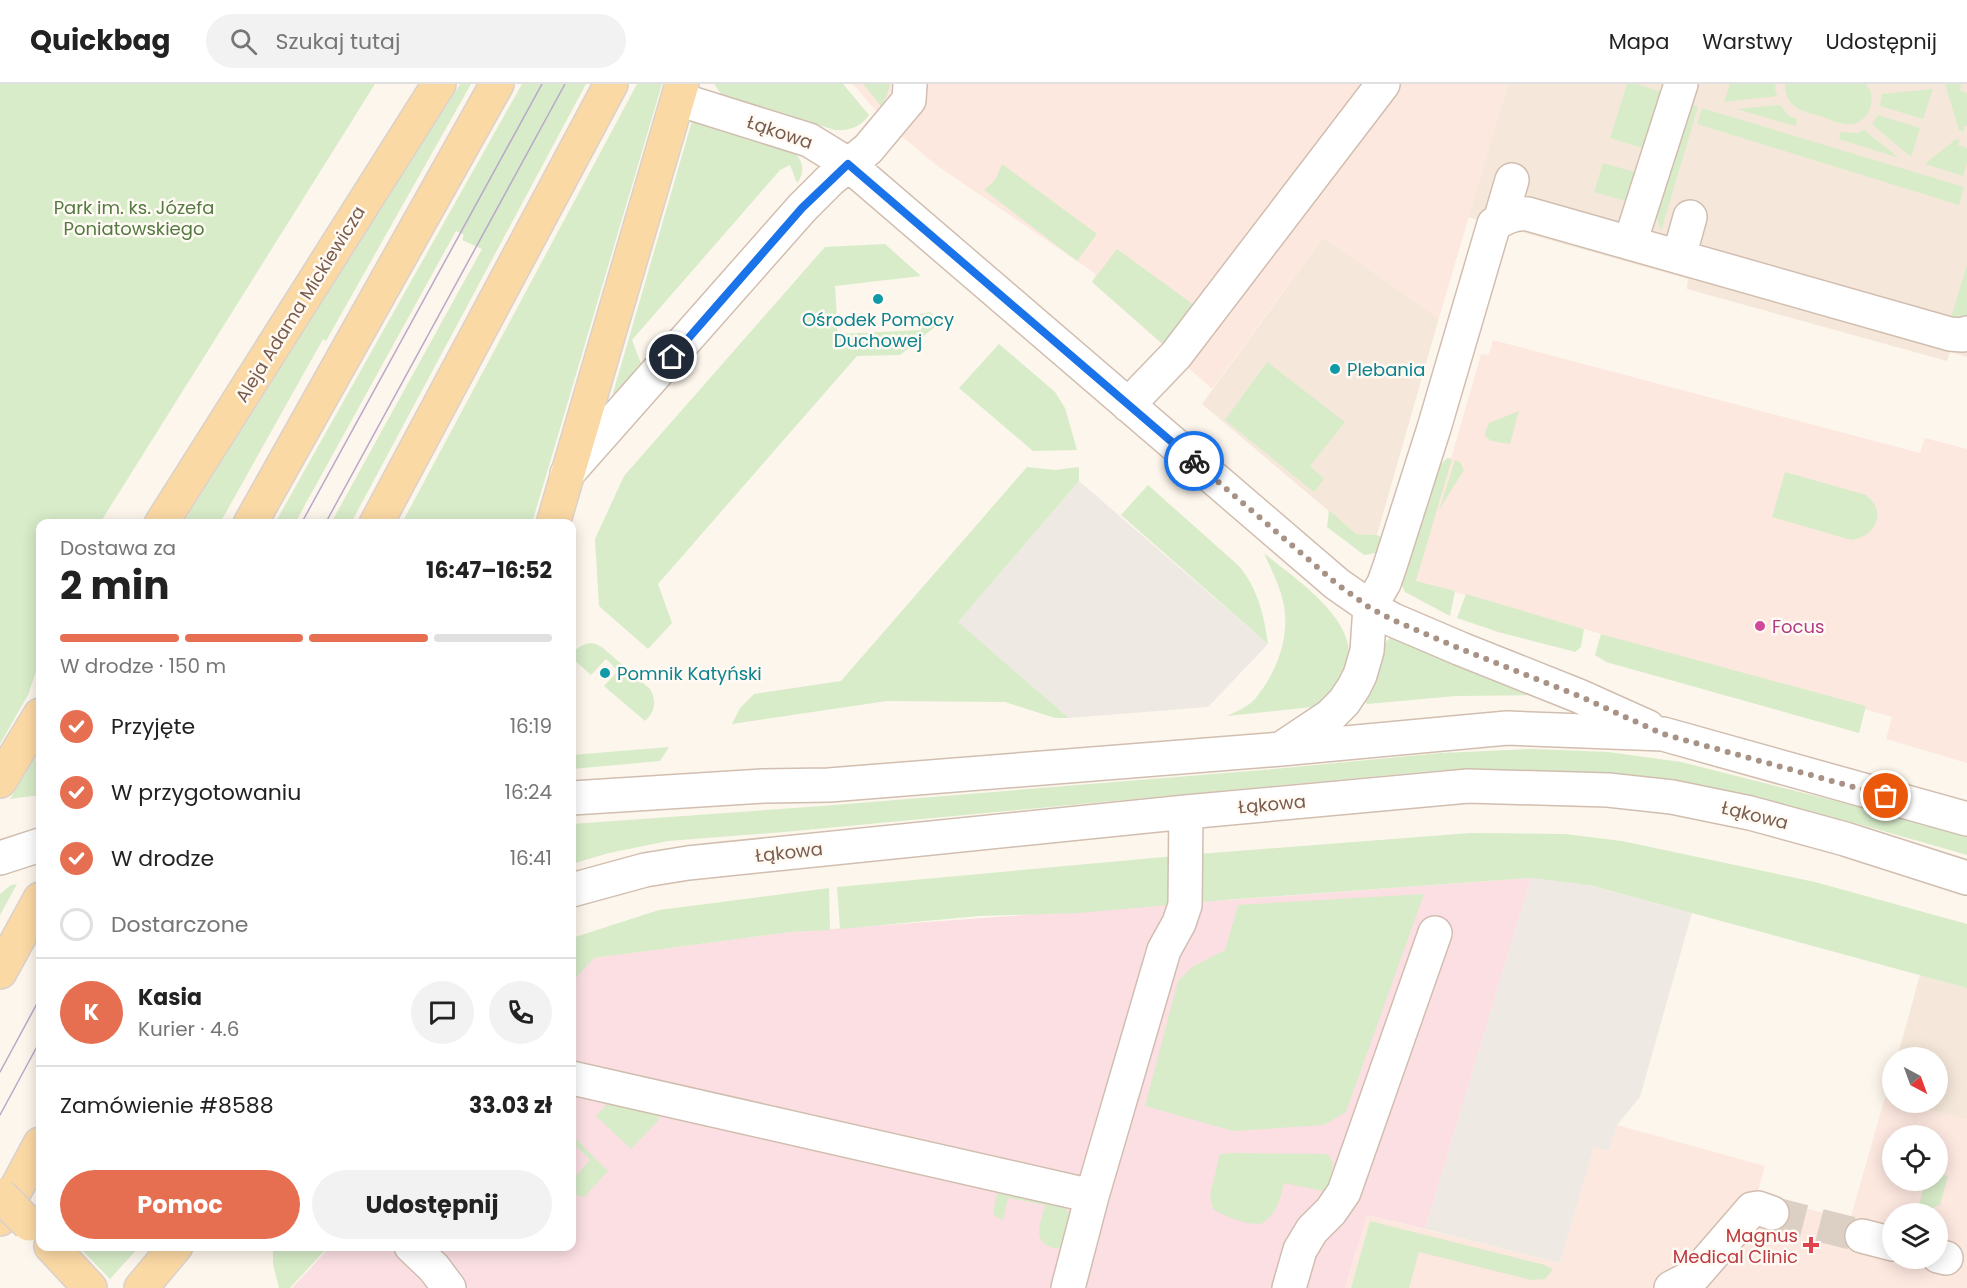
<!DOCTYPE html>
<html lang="pl">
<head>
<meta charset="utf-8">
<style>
	:root { --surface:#fff; --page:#f2f2f2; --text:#222; --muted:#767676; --line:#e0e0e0; --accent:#e76f51 }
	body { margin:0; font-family:Poppins,sans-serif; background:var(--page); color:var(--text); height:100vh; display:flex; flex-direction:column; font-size:22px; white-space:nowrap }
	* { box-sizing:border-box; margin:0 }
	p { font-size:20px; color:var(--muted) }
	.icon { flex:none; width:33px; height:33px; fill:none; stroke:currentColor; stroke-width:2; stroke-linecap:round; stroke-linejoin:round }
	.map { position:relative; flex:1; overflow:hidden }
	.side { position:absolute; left:36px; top:435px; width:540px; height:732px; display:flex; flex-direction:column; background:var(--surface); border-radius:12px; box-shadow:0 3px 15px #0003 }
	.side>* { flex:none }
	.needle { width:39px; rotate:139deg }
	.buttons { position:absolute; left:1882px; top:963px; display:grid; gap:12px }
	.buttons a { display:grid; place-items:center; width:66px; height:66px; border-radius:50%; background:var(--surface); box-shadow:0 3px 15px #0003; font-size:30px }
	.pin { position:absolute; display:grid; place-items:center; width:51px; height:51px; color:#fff; margin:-26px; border:3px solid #fff; border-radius:50%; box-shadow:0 2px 6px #0007 }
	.courier { position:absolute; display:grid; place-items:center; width:60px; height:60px; margin:-30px; border:4px solid #1a73e8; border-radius:50%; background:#fff; color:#222; box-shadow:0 2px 8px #0007 }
	.summary em { font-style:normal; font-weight:700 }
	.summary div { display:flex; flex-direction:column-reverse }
	.summary { display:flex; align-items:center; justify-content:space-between; height:102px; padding:0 24px }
	h1 { font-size:39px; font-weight:700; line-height:45px }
	.bar { display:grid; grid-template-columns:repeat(4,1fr); gap:9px 6px; align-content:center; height:72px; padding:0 24px }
	.bar i { height:8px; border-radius:4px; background:var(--line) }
	.bar .active { background:var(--accent) }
	.bar p { grid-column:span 4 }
	.line { display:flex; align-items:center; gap:15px; padding:0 24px; border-top:2px solid var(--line) }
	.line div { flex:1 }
	.round { display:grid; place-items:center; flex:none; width:63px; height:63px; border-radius:32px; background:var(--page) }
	ol { padding:0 24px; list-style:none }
	li { display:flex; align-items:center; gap:18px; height:66px }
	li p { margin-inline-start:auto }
	li .icon { padding:6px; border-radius:50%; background:var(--accent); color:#fff; stroke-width:4 }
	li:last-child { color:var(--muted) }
	li i { width:33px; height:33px; border:3px solid var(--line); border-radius:50% }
	.cta { display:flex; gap:12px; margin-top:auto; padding:12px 24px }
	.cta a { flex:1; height:69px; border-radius:36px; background:var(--accent); color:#fff; font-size:24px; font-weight:700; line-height:69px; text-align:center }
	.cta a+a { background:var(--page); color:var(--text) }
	header { display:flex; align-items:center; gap:36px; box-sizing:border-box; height:84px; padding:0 30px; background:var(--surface); border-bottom:2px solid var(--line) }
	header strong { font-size:28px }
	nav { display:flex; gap:33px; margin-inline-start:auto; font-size:21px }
	.search { width:420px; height:54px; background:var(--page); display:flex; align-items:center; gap:15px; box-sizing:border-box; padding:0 21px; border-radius:33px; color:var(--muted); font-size:22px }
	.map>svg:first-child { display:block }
	.residential { fill:#f5e8da }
	.commercial { fill:#fde8e0; fill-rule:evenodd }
	.industrial { fill:#efe9e4 }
	.medical { fill:#fbdfe3 }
	.green { fill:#d8ecc9 }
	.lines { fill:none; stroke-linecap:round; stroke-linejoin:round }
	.minor-tunnel { stroke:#dcd0c4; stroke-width:33; stroke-dasharray:33 16; stroke-linecap:butt }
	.minor-casing { stroke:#d1beb0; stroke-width:36 }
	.major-casing { stroke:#dad1cd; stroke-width:36 }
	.minor { stroke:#fff; stroke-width:33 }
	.major { stroke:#fbd9a5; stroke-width:33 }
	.tram { stroke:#b9a8c9; stroke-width:1.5 }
	.major-bridge-casing { stroke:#dad1cd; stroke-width:36; stroke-linecap:butt }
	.major-bridge { stroke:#fbd9a5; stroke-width:33 }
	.done { stroke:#a89285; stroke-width:6; stroke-dasharray:0 10.8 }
	.route { stroke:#1a73e8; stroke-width:8 }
	.culture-dot { fill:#0f9aa8; stroke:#fffaf3; stroke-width:2 }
	.hotel-dot { fill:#d1479c; stroke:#fffaf3; stroke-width:2 }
	.health-dot { fill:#e0444e; stroke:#fffaf3; stroke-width:2 }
	.labels { text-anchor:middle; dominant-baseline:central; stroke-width:5; stroke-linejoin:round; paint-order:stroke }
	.street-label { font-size:18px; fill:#7a5c4d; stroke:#fffaf3 }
	.park-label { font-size:18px; fill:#537a41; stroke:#fffaf3 }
	.culture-label { font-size:18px; fill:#0d838f; stroke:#fffaf3; text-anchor:start }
	.hotel-label { font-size:18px; fill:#b23c85; stroke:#fffaf3; text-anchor:start }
	.health-label { font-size:18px; fill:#be3a42; stroke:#fffaf3; text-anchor:end }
</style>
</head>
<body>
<header>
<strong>Quickbag</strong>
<div class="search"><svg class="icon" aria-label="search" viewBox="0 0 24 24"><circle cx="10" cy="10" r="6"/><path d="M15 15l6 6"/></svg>Szukaj tutaj</div>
<nav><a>Mapa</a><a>Warstwy</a><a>Udostępnij</a></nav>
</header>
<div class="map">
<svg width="1967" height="1204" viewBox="0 0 1967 1204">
	<rect width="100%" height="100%" fill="#fdf6ec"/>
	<path class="residential" d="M1508 0H1967V273L1950 268 1947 277 1687 205 1688 195 1468 133Z
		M1323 153 1439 234 1377 451 1356 450 1202 320Z
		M1920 891 1967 904V1036L1904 1019 1938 1018V974H1897Z"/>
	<path class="commercial" d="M853 0H1508L1439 234 1323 153 1212 305 1092 198 1096 190 936 81 888 41Z
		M1493 256 1920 369 1925 354 1967 365V679L1886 655 1892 633 1416 497 1481 270 1489 271Z
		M1885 1013 1893 1015V1018L1904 1019 1967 1036V1204H1345L1367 1131 1560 1179 1594 1063 1609 1067 1617 1041 1765 1082 1757 1111 1850 1136ZM1893 1052H1938V1096H1893ZM1893 1130H1938V1174H1893Z"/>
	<path class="industrial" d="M1079 397 1268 560 1208 623 1069 634 957 538Z
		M1531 794 1584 800 1692 829 1640 1013 1617 1041 1609 1067 1594 1063 1560 1179 1425 1145Z"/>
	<path class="medical" d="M1531 794 1425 1145 1367 1131 1345 1204H292L330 1163 572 1162V898L593 874 790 848Z"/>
	<path class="green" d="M0 0H375L100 439 40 440V534L38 538 40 540V576L28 611 0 660Z
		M460 0H471L326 257 323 255 220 439H183Z
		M522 0H586L351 439H331L482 165 462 156 464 151 456 147 295 439H275Z
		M637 0H662L532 439H402Z
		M714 0H843L869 31C861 43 849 47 835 46L728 15 721 10Z
		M863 0H890L887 12 881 22Z
		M1627 0H1637L1662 8 1645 65 1610 54Z
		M1730 0H1776L1775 4 1777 12 1724 18Z
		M1785 0H1866C1879 15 1868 42 1847 40 1839 40 1831 36 1824 33 1803 27 1785 25 1785 0Z
		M1945 0H1961L1960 6 1967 9V42H1964L1963 48 1959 46Z
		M1933 5 1923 35 1880 22 1882 10Z
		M1689 19 1698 23 1661 147 1656 132Z
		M1780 21 1789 32 1797 35 1796 42 1736 25Z
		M1702 24 1964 103 1959 121 1697 40Z
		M1878 31 1920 44 1911 73 1872 40Z
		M692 37 791 66C803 74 806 88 797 99L790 81 780 86 632 256 642 282 615 312 613 309Z
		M1864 46 1899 74 1839 55 1841 48 1858 49Z
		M1956 55 1960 56 1958 61 1967 64V79L1963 92 1925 80Z
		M1603 79 1638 89 1629 118 1594 108Z
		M1002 80 1097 150 1077 177 984 106 995 96Z
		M885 160 921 192 835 202 838 250 921 246 920 230 930 228 941 238 900 271 857 272 658 500 672 539 648 565 599 522 595 455 624 392 825 163Z
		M1117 165 1194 221 1164 261 1092 198Z
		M1967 181V231L1961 233H1951Z
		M999 260 1055 308 1065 324 1077 366 1033 367 959 304Z
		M1267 278 1345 338 1310 382 1324 395 1314 408 1225 336Z
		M1519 327 1510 360 1491 357 1485 352V348L1489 339Z
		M1447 374 1452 375 1416 497 1455 507 1450 532 1405 508 1401 500 1436 386Z
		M1455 376 1460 378 1464 386 1439 426Z
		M1027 383 1055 386 1079 383V397L958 538 1069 634H1055L1005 618 887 617 732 640 740 624 754 610 841 597Z
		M1785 388 1866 411C1887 427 1877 453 1851 456L1772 433Z
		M1148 401 1239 482C1258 505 1264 531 1268 560L1121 431Z
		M1329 426 1356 450 1377 451 1381 453 1376 469 1364 471 1327 443Z
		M1264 469C1295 495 1366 540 1345 586 1338 603 1327 614 1312 623L1227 632C1237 627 1248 623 1255 615 1277 588 1291 552 1283 517 1279 500 1271 485 1264 469Z
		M1466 510 1584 545 1581 563 1575 568 1568 566 1498 548 1457 534Z
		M1394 550 1537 611 1456 612 1367 620 1364 616 1365 611 1386 558Z
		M1601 550 1866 622 1859 649 1606 578 1595 571Z
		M590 559 596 560 603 564 650 605C657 617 655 628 645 637L604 602 618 587 606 575 591 591 572 574V568L583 561Z
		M669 663 660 677 572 685V671Z
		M1532 665 1608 668 1681 678 1939 743 1967 752V771L1855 739 1657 694 1549 687 1483 685 1432 687 784 748 668 757 609 769 572 780V740L822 722 1274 685 1441 669Z
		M40 666V711L10 715Z
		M1470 749 1565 750 1622 757 1815 798 1967 840V904L1589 801 1531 794 1237 815 1079 829 979 832 840 845 837 803 1186 771Z
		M17 800 0 831V810L11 801Z
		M829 804 830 846 790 848 594 874 572 898V854L659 826Z
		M1424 810 1346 1028 1324 1041 1233 1047 1145 1022 1178 897 1192 883 1225 866 1238 821Z
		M615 1017 659 1031 658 1037 631 1065 596 1032 607 1020Z
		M576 1055 608 1087 585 1112C579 1114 576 1111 572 1106V1096L590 1076 572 1058Z
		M1234 1069 1326 1070C1339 1077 1329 1096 1327 1108L1284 1099C1280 1116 1277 1130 1261 1140 1244 1140 1229 1134 1213 1125L1210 1111 1220 1070Z
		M1938 1089 1948 1092 1940 1121 1934 1123 1930 1128 1919 1122 1925 1097 1938 1096Z
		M998 1105 1062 1119 1073 1134C1072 1141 1071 1152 1067 1158 1059 1170 1040 1163 1039 1149 1039 1140 1043 1130 1045 1121L1008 1114 1003 1136 995 1132 993 1128Z
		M1370 1137 1545 1181 1553 1185 1545 1195 1531 1196 1419 1168 1409 1204H1351Z
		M79 1163H139L110 1195Z
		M273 1163 274 1162 328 1163 290 1204H279L273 1180Z"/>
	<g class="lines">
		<path class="minor-tunnel" d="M1772 1129 1862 1152"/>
		<defs>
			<path id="minor" d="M678 15 809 56 848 80 1337 500 1370 523 1393 536 1461 565 1579 612 1648 643
				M1500 137 1512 96
				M1630 159 1681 0
				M1679 173 1690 133
				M1128 321 1176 271 1383 0
				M567 390 802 124 830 96 868 65 909 16 910 0
				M1285 662 1330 632 1344 618 1354 603 1360 591 1367 567 1370 523 1384 499 1390 482 1434 344 1494 140C1506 133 1515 129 1528 130L1950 250 1963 251 1967 249
				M572 714 763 702 829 701 1281 665 1507 644 1663 650 1967 735
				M0 774 40 761
				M572 806 645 786 688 779 1186 728 1468 702 1608 706 1672 713 1750 729 1845 755 1967 794
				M572 994 1092 1112
				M1862 1152 1893 1160
				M411 1162 434 1184 449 1204
				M1938 1172 1946 1174
				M1068 1204 1092 1112 1164 866 1179 839 1185 821 1186 728
				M1289 1204 1300 1166 1312 1146 1331 1127 1344 1108 1435 849
				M1671 1204 1694 1192 1752 1125 1758 1124 1772 1129"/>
			<path id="major" d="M161 440 439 0
				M250 440 497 0
				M376 440 611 0
				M553 440 682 0
				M0 697 40 631
				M0 888 40 815
				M0 1135 40 1060
				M51 1162 90 1204
				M141 1204 176 1162"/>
		</defs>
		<use href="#minor" class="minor-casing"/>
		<use href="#major" class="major-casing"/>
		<use href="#minor" class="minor"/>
		<use href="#major" class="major"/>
		<path class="tram" d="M301 440 542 0
			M325 440 565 0
			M0 988 40 914
			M0 1031 40 957"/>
		<defs>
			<path id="major-bridge" d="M0 1111 29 1140"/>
		</defs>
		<use href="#major-bridge" class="major-bridge-casing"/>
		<use href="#major-bridge" class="major-bridge"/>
	</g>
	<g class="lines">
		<path class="done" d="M1194 377 1337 500 1370 524 1393 536 1461 565 1579 612 1663 650 1886 712"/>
		<path class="route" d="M672 273 802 124 848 80 1194 377"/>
	</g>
	<g class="culture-dot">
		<circle cx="878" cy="215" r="6"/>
		<circle cx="1335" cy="285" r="6"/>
		<circle cx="605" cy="589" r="6"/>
	</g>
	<circle class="hotel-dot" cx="1760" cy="542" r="6"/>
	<path class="health-dot" d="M1808 1152h6v6h6v6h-6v6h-6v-6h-6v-6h6z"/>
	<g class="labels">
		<g class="street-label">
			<text transform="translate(780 48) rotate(19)">Łąkowa</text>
			<text transform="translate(300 220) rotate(-58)">Aleja Adama Mickiewicza</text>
			<text transform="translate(1272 720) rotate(-5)">Łąkowa</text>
			<text transform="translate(1755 731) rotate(14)">Łąkowa</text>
			<text transform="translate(789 768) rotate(-6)">Łąkowa</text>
		</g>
		<g class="park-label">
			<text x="134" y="123">Park im. ks. Józefa<tspan x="134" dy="21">Poniatowskiego</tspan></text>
		</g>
		<g class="culture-label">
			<text x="878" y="235" text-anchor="middle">Ośrodek Pomocy<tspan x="878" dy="21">Duchowej</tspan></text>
			<text x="1347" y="285">Plebania</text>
			<text x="617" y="589">Pomnik Katyński</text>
		</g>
		<g class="hotel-label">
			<text x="1772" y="542">Focus</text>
		</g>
		<g class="health-label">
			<text x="1798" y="1151">Magnus<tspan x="1798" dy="21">Medical Clinic</tspan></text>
		</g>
	</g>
</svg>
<div class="buttons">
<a><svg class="needle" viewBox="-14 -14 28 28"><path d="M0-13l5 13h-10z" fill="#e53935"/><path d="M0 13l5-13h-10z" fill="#767676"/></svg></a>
<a><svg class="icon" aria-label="locate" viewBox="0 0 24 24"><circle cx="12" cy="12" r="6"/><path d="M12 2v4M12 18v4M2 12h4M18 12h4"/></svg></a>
<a><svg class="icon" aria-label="layers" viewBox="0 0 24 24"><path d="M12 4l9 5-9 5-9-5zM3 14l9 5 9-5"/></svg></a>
</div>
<div class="pin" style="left:1886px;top:712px;background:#ea580c"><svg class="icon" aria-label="bag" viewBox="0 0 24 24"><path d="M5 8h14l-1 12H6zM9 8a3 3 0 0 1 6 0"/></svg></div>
<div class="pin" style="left:672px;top:273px;background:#1f2937"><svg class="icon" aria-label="home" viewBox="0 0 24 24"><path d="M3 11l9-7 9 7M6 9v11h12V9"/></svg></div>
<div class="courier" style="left:1194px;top:377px"><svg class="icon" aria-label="bike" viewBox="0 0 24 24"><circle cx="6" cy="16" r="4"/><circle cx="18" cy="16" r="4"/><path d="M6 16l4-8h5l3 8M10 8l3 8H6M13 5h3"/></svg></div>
<section class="side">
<div class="summary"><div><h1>2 min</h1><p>Dostawa za</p></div><em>16:47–16:52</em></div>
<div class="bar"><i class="active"></i><i class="active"></i><i class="active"></i><i></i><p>W drodze · 150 m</p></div>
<ol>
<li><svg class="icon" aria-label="check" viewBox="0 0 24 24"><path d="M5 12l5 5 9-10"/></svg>Przyjęte<p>16:19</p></li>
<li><svg class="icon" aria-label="check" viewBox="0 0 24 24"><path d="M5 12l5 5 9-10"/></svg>W przygotowaniu<p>16:24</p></li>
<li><svg class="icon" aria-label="check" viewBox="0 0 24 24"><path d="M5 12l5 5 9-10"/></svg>W drodze<p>16:41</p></li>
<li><i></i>Dostarczone</li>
</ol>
<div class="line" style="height:108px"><b class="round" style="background:var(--accent);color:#fff">K</b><div><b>Kasia</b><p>Kurier · 4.6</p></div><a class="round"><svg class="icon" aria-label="chat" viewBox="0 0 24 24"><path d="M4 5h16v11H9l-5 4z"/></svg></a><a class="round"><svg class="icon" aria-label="phone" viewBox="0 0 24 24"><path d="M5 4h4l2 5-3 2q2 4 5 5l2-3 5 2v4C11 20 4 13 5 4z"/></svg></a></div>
<div class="line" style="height:78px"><div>Zamówienie #8588</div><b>33.03 zł</b></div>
<div class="cta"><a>Pomoc</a><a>Udostępnij</a></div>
</section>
</div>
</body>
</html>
